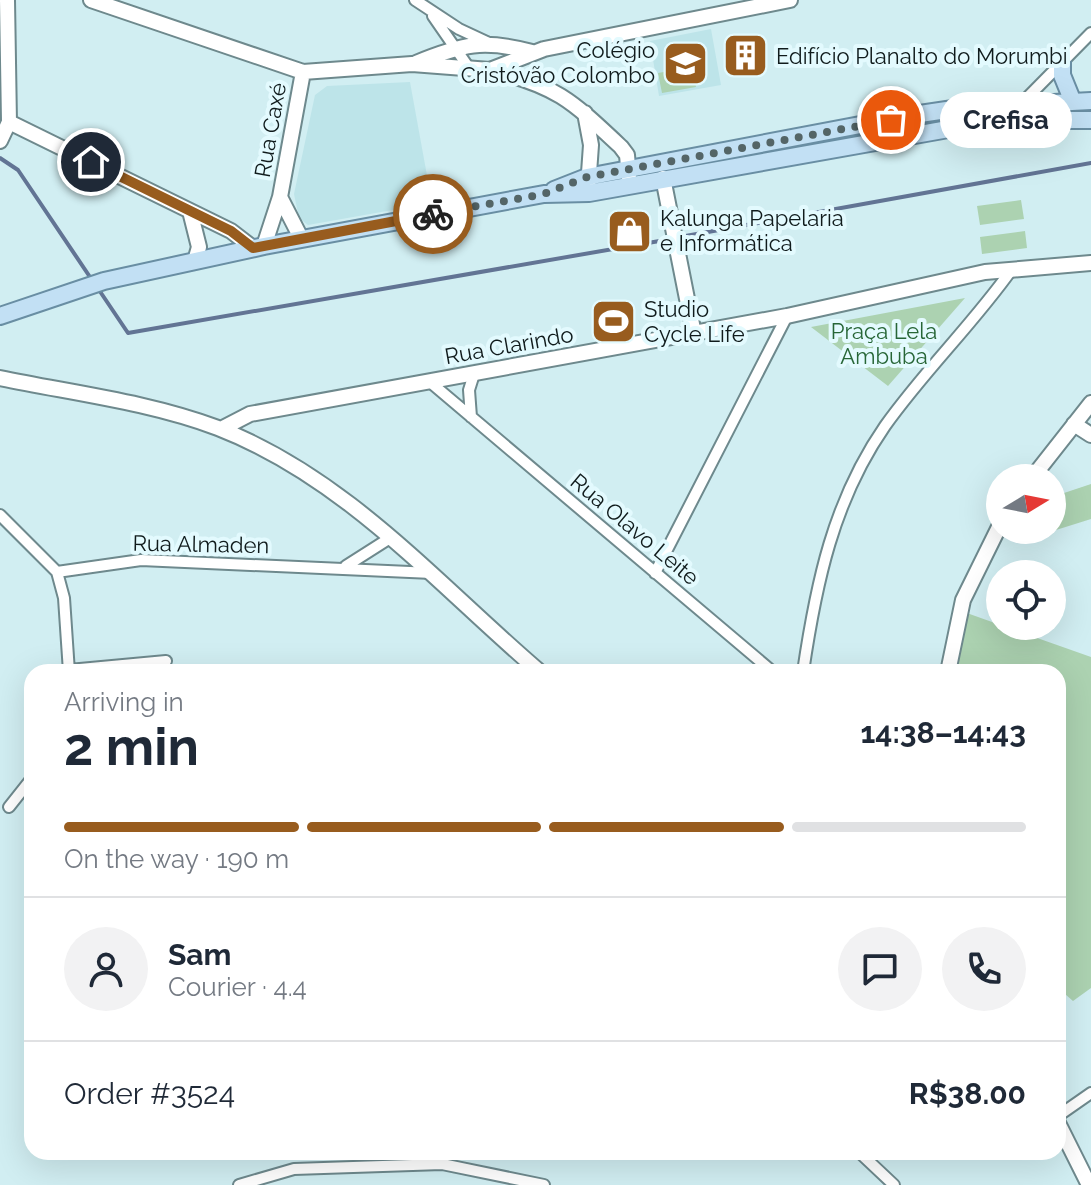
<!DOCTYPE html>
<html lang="en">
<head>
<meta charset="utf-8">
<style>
	:root { --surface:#fff; --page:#f2f2f3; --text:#1f2937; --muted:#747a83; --line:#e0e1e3; --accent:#985c1e }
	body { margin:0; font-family:Raleway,sans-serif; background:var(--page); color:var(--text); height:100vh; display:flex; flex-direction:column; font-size:30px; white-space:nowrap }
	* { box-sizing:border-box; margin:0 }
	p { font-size:26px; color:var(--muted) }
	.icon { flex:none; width:44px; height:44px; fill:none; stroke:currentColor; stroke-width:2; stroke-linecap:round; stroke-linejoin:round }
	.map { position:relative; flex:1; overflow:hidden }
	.drawer { position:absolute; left:24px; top:664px; width:1042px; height:496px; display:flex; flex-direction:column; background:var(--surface); border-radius:24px; box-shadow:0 8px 32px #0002 }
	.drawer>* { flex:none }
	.needle { width:52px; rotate:80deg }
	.fabs { position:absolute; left:986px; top:464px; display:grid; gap:16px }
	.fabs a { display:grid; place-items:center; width:80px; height:80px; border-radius:50%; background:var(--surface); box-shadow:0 8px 32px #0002; font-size:40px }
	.pin { position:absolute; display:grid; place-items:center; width:68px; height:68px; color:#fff; margin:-34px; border:4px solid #fff; border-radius:50%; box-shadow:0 2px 8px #0007 }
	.courier { position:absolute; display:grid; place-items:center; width:80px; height:80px; margin:-40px; border:6px solid #985c1e; border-radius:50%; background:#fff; color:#222; box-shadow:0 2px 10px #0007 }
	.bubble { position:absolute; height:56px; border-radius:28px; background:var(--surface); box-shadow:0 8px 32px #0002; font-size:26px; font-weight:700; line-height:56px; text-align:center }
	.headline em { font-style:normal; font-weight:700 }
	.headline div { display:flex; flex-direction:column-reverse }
	.headline { display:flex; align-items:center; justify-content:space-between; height:136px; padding:0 40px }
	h1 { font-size:52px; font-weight:700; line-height:60px }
	.bar { display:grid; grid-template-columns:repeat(4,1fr); gap:12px 8px; align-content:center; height:96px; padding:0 40px }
	.bar i { height:10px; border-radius:6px; background:var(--line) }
	.bar .active { background:var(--accent) }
	.bar p { grid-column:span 4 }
	.line { display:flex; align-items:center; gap:20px; padding:0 40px; border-top:2px solid var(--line) }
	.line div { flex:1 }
	.round { display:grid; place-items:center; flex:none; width:84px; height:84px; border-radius:42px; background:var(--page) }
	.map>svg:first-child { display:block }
	.built { fill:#bde4e9 }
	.green { fill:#acd2b1 }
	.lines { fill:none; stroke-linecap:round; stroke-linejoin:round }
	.stream { stroke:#627494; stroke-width:4 }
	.street-casing { stroke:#6e898d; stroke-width:14 }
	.secondary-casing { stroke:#6e898d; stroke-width:18 }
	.primary-casing { stroke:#698ea3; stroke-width:20 }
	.street { stroke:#fff; stroke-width:10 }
	.secondary { stroke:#fff; stroke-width:14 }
	.primary { stroke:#c2e0f4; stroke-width:16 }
	.done { stroke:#546567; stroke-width:8; stroke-dasharray:0 14.4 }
	.route { stroke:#985c1e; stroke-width:10 }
	.labels { text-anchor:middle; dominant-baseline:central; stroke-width:8; stroke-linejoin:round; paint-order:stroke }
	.poi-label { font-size:22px; fill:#101b1c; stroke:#e3fafe; text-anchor:start }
	.street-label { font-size:22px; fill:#101b1c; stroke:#e3fafe }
	.park-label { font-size:22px; fill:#276637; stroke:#e3fafe }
</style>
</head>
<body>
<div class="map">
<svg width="1091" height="1185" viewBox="0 0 1091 1185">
	<rect width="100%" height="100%" fill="#d1eef2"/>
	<path class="built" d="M711 29 721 85 659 96 650 41Z
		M410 82 432 203 308 225 299 218 294 194 315 95 327 86Z"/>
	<path class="green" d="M692 67 696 87 662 93 658 73Z
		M1021 200 1024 219 980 225 977 206Z
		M1025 231 1027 248 982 254 980 237Z
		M965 298 888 386 811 327Z
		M1091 484V519L1056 530 1052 497Z
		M964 612 1091 657V988L1073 1001 1058 988V672H952Z"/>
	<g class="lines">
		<path class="stream" d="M0 158 18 170 92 280
			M680 237 1091 163
			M97 287 128 333 671 239"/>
		<defs>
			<path id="street" d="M415 0 459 29 489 43
				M433 16 469 68
				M1020 105 1091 33
				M430 382 773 672
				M471 417 469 390 474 374
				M0 515 57 572 64 598 69 672
				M346 566 390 538
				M57 572 141 560 432 573
				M655 573 787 316
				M69 670 166 661
				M803 672C816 584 833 501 885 426 924 371 973 324 1012 269
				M9 807 32 778
				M1058 1116 1091 1093
				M859 1152 894 1185
				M239 1185 294 1169 442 1164 544 1185"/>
			<path id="secondary" d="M91 0 303 72 412 64 490 70 544 49 790 0
				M416 63C462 44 484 39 532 52
				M490 70C556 85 572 101 621 147L627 155 629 178
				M585 113 591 145 588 187
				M9 122 231 231 253 248
				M0 141 9 122 7 0
				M663 178 694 334
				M280 197 301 238
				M190 211 199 247 195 261
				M264 246 280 197 303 72
				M0 378C72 393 149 402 218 428 347 478 438 585 540 672
				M1074 424 1091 435
				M221 429 250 414 787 316 985 272 1091 263
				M1032 478 1091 403
				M948 672 963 600 1000 525
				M1058 1123 1089 1185"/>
			<path id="primary" d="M1062 62V75L1073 102
				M554 190 587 177 913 115 960 108 1091 101
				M0 316 104 281 264 246 544 194 589 193 971 125 1011 120H1091"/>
		</defs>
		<use href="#street" class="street-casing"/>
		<use href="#secondary" class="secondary-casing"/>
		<use href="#primary" class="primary-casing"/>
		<use href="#street" class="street"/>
		<use href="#secondary" class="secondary"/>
		<use href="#primary" class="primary"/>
	</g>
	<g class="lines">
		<path class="done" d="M433 214 544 194 587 177 891 120"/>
		<path class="route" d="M91 162 231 231 253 248 433 214"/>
	</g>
	<defs>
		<symbol id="building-square" viewBox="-11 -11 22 22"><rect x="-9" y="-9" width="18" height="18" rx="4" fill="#985c1e" stroke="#e3fafe"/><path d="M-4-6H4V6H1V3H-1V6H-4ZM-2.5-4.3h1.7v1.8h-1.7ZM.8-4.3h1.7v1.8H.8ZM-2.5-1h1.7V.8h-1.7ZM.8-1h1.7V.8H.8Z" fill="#fff"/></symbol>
		<symbol id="school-square" viewBox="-11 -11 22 22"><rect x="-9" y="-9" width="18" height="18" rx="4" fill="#985c1e" stroke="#e3fafe"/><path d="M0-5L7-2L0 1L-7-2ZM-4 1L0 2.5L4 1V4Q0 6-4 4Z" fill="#fff"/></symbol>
		<symbol id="shop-square" viewBox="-11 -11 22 22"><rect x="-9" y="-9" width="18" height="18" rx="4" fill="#985c1e" stroke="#e3fafe"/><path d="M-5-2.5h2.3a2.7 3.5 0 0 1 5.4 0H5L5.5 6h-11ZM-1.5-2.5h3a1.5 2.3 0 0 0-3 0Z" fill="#fff"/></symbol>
		<symbol id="stadium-square" viewBox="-11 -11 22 22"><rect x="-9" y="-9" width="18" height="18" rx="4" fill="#985c1e" stroke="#e3fafe"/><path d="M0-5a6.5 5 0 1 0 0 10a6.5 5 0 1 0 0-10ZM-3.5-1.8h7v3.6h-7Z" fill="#fff"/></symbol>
	</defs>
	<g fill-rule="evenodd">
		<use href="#building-square" x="720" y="30" width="51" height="51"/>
		<use href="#school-square" x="660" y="38" width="51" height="51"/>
		<use href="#shop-square" x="604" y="206" width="51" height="51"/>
		<use href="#stadium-square" x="588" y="296" width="51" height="51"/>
	</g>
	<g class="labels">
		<g class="poi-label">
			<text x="655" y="50" text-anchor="end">Colégio<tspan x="655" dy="25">Cristóvão Colombo</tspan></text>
			<text x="776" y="56">Edifício Planalto do Morumbi</text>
			<text x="660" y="218">Kalunga Papelaria<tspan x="660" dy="25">e Informática</tspan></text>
			<text x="644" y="309">Studio<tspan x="644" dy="25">Cycle Life</tspan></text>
		</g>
		<g class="street-label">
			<text transform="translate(270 130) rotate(-80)">Rua Caxé</text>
			<text transform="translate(509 345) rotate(-10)">Rua Clarindo</text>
			<text transform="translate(635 529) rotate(40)">Rua Olavo Leite</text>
			<text transform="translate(201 544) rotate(1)">Rua Almaden</text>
		</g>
		<g class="park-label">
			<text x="884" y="331">Praça Lela<tspan x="884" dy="25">Ambuba</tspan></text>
		</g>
	</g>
</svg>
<div class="fabs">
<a><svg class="needle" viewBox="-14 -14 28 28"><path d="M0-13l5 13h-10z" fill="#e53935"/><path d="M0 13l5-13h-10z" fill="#747a83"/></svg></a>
<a><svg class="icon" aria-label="locate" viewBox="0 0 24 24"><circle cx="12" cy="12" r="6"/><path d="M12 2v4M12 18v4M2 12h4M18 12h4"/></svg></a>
</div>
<div class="pin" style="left:891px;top:120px;background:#ea580c"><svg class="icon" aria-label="bag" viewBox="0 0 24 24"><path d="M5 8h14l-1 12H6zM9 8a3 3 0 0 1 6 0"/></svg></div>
<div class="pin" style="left:91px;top:162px;background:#1f2937"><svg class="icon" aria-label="home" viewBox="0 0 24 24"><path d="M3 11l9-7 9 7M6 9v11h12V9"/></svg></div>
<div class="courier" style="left:433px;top:214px"><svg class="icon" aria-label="bike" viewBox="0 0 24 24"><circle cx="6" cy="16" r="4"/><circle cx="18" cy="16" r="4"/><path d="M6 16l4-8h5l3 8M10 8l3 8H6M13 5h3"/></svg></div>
<div class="bubble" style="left:940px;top:92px;width:132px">Crefisa</div>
<section class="drawer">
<div class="headline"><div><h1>2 min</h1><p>Arriving in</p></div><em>14:38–14:43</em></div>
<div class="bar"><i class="active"></i><i class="active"></i><i class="active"></i><i></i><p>On the way · 190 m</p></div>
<div class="line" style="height:144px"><a class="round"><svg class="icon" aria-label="person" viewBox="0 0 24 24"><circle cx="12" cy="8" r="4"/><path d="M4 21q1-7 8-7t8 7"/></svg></a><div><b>Sam</b><p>Courier · 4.4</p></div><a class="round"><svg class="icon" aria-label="chat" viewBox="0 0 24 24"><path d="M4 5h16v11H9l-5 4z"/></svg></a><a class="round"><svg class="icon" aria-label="phone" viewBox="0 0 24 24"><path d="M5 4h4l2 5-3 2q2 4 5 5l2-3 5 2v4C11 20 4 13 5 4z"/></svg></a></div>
<div class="line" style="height:104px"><div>Order #3524</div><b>R$38.00</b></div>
</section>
</div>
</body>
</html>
